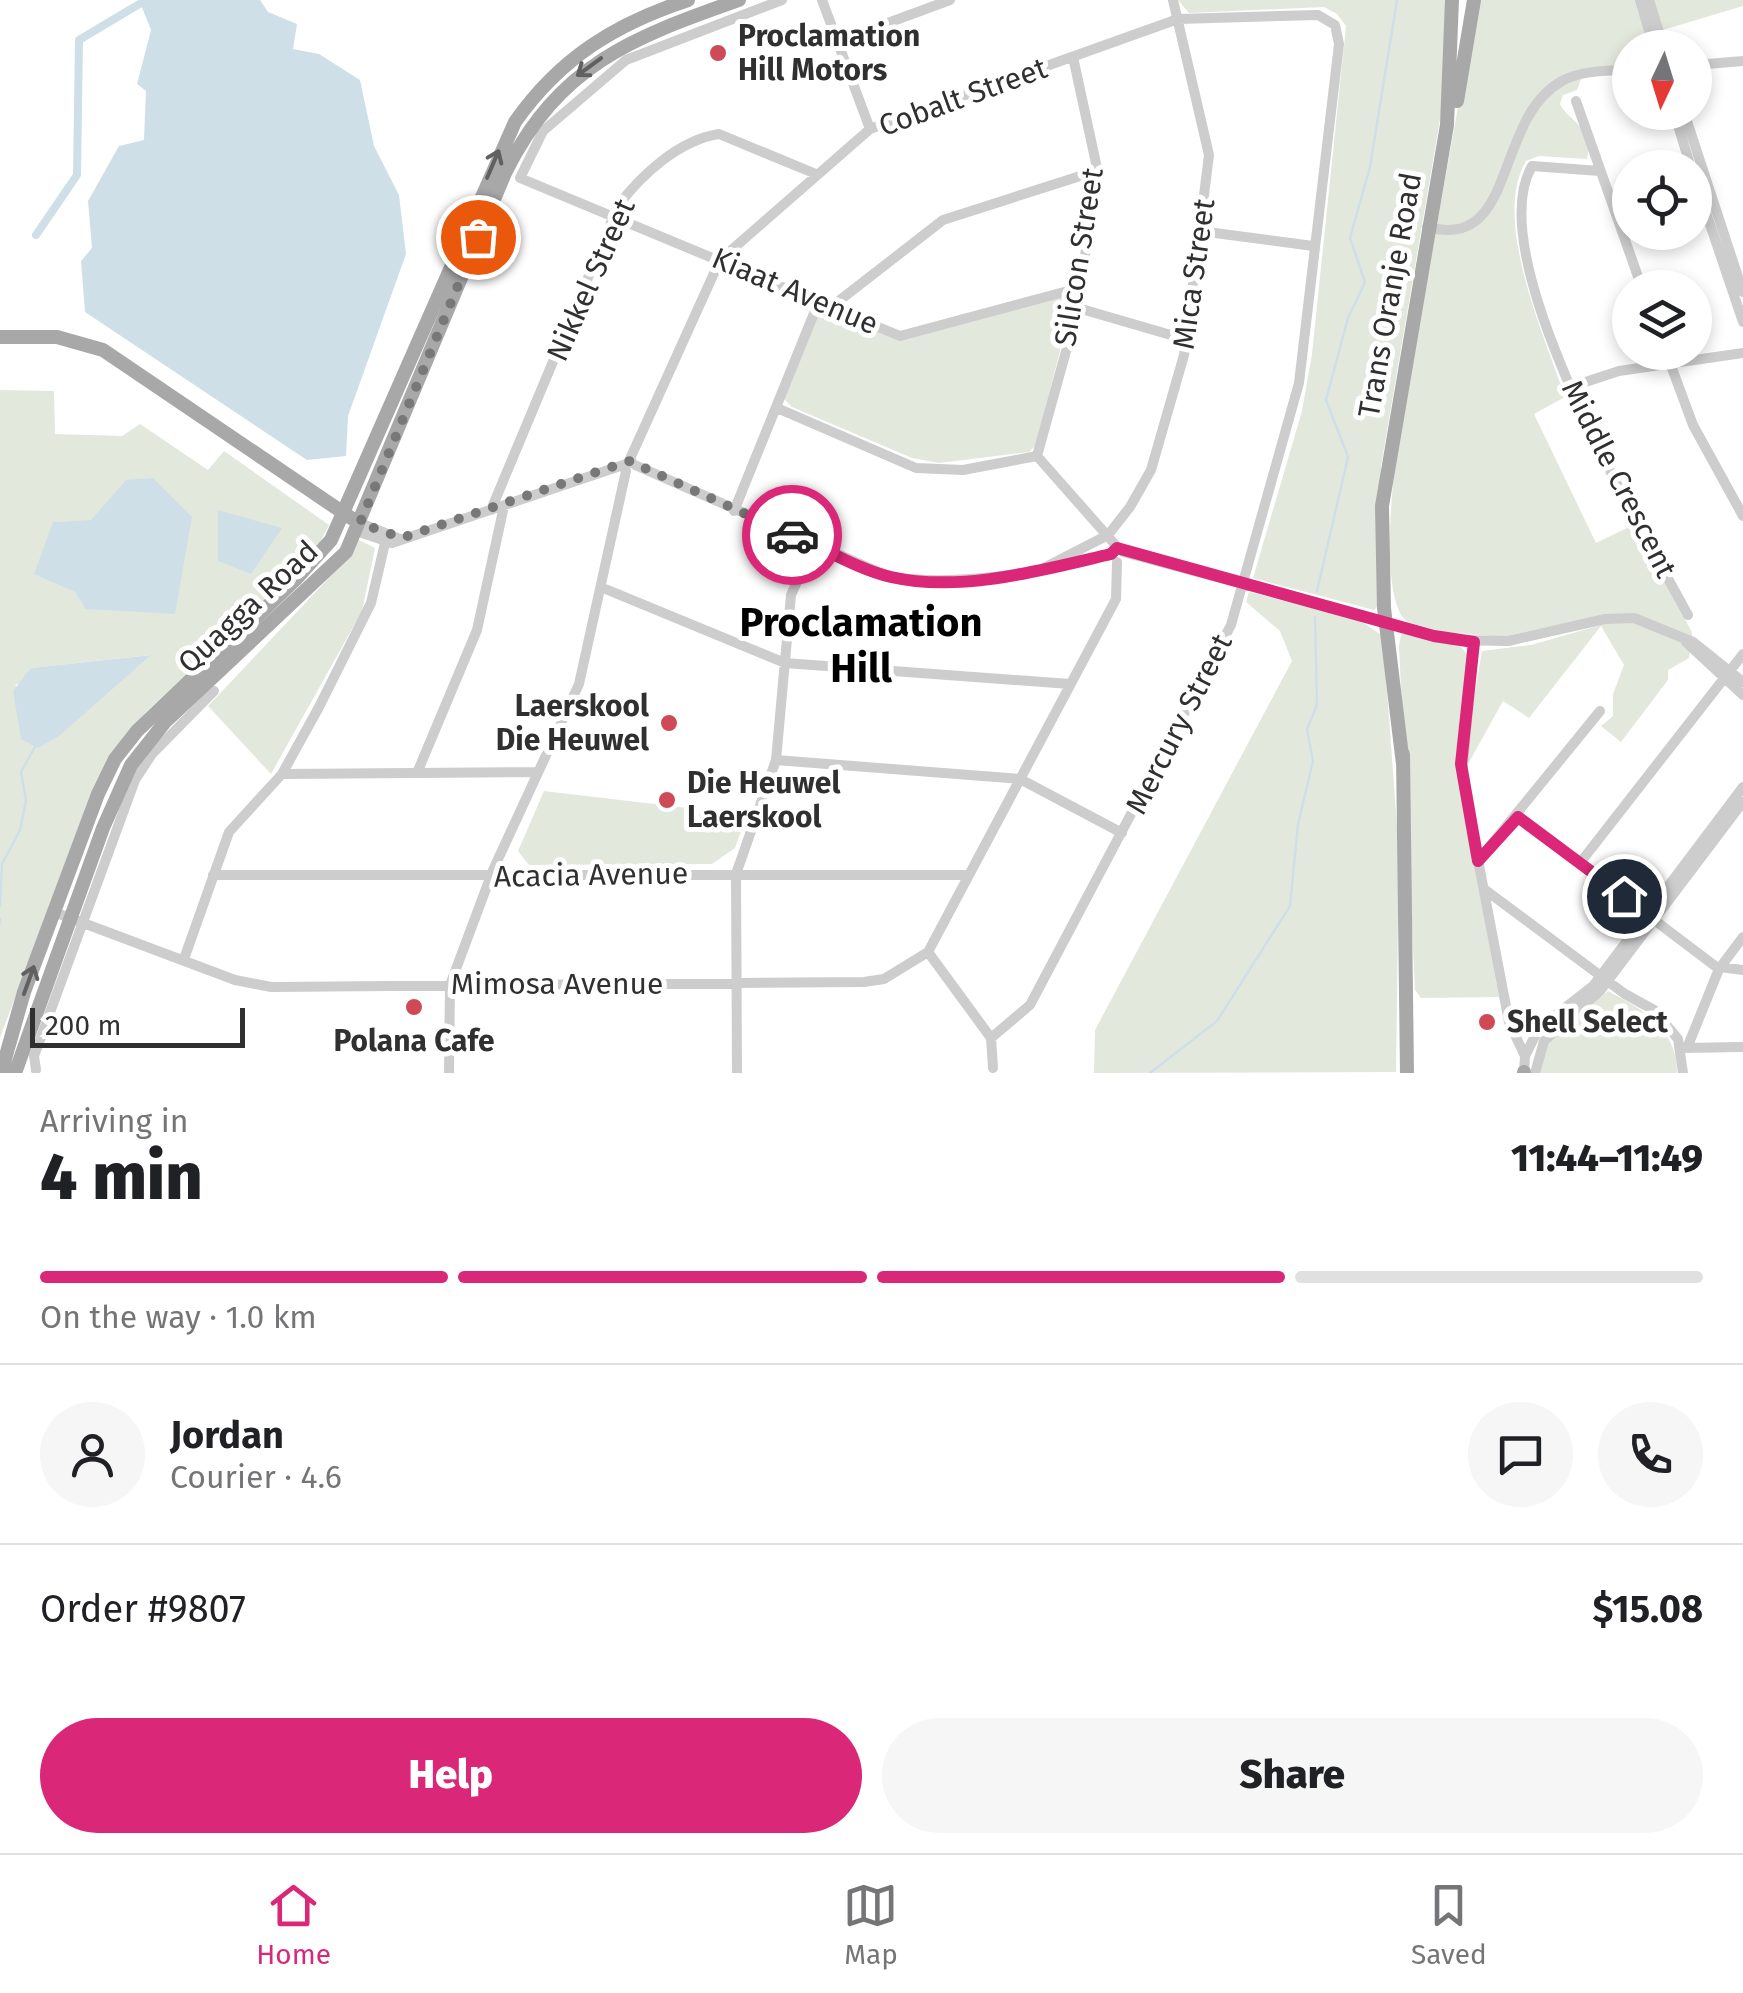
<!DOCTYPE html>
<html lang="en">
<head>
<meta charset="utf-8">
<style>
	:root { --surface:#fff; --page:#f6f6f6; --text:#202124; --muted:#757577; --line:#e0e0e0; --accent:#db2777 }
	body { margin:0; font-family:"Fira Sans",sans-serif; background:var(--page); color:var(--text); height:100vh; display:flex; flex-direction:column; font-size:38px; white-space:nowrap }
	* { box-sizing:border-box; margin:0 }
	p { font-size:32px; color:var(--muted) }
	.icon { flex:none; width:55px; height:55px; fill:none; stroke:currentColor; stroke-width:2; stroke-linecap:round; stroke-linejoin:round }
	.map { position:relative; height:1073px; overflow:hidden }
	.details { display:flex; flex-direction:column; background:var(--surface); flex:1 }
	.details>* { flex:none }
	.needle { width:65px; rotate:184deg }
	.tools { position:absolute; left:1612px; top:30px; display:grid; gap:20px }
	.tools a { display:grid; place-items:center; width:100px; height:100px; border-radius:50%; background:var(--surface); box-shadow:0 5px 15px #0003; font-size:50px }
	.scale { position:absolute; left:30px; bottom:25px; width:215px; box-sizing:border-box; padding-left:10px; border:5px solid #303030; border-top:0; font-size:28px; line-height:35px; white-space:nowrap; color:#303030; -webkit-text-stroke:8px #fff; paint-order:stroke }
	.pin { position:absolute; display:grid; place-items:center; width:85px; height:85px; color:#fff; margin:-42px; border:5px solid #fff; border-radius:50%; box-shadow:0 2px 10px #0007 }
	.courier { position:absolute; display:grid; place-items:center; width:100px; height:100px; margin:-50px; border:8px solid #db2777; border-radius:50%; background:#fff; color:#222; box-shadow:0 2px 12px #0007 }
	.overview em { font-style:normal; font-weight:800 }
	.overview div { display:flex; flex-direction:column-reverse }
	.overview { display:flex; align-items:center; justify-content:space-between; height:170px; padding:0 40px }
	h1 { font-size:65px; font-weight:800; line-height:75px }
	.bar { display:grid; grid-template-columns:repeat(4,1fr); gap:15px 10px; align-content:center; height:120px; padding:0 40px }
	.bar i { height:12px; border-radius:8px; background:var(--line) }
	.bar .current { background:var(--accent) }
	.bar p { grid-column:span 4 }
	.line { display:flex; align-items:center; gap:25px; padding:0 40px; border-top:2px solid var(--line) }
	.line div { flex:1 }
	.round { display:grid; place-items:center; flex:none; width:105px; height:105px; border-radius:52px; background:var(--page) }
	.action { display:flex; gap:20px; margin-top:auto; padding:20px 40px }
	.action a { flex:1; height:115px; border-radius:60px; background:var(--accent); color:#fff; font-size:40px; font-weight:800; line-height:115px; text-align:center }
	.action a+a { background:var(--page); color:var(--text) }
	.menu { display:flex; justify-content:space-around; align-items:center; height:140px; border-top:2px solid var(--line); background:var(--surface); font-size:28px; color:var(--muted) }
	.menu a { display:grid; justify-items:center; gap:5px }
	.menu .current { color:var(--accent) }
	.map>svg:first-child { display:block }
	.green { fill:#e3e8dd; fill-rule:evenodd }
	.water { fill:#cfdfe8 }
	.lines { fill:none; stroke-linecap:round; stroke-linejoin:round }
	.stream { stroke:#cfdfe8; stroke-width:2.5 }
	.canal { stroke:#cfdfe8; stroke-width:8 }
	.minor { stroke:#cdcdcd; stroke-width:10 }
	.major { stroke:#a8a8a8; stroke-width:14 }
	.oneway { stroke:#606060 }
	.done { stroke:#787878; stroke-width:10; stroke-dasharray:0 18 }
	.route { stroke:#db2777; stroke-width:12 }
	.poi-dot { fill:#cf4a57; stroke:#fff; stroke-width:4 }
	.labels { text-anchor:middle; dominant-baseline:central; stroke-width:10; stroke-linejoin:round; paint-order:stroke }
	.poi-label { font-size:30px; font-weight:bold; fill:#303030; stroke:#fff; text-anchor:start }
	.street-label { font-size:30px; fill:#303030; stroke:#fff }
	.district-label { font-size:40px; font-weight:bold; fill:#000; stroke:#fff }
</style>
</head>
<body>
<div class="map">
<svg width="1743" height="1073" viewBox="0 0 1743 1073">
	<rect width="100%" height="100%" fill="#fff"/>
	<path class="green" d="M1178 0H1445V90L1381 466 1378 606 1374 610 1253 578 1302 411 1312 354 1346 26 1337 14 1324 7 1189 13Z
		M1477 0H1743V6L1646 35 1649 47 1630 48V65L1585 68 1577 90 1563 95 1560 104C1568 121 1595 127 1587 159L1539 156 1526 161C1491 220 1545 336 1565 397L1534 414 1596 543 1633 525 1692 632 1689 658 1668 670V680L1621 742 1601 726 1613 716V694L1624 665 1601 626 1529 718 1503 701 1468 764 1466 745 1482 651 1531 645 1601 625 1597 616 1502 637 1445 632 1407 622C1380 599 1392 491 1396 455Z
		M1066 295 1073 300 1036 445 1029 452 939 463 912 458 792 407 784 399 816 318 828 309 906 339Z
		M0 390 54 391 55 434 122 436 140 424 208 470 224 451 329 525 313 555 145 713 113 751 91 793 0 1038ZM126 481 85 609 75 592 53 522 91 521ZM150 655 53 735 15 685 24 682 32 668Z
		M357 539 375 548 362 611 271 774 208 706 345 561Z
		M1249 592 1359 620 1383 636 1399 853 1396 1072 1094 1073 1095 1030 1292 661 1280 631 1246 602Z
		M1408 632 1460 646 1467 654 1459 780 1499 997 1421 998 1415 990 1399 646 1401 635Z
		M544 791 747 815 735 848 712 864 529 865 518 851Z
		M1608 991C1643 1010 1677 1028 1677 1073H1538L1545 1045Z"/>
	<path class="water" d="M139 0H260L268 12 297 24 293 49 319 54 360 80 374 146 399 195 406 254 348 416 346 456 307 460 85 312 81 261 92 248 88 201 119 146 144 140 146 91 137 84 151 30Z
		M153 478 192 517 175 614 85 609 75 592 34 574 53 522 91 520 126 480Z
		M218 510 282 528 251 574 218 561Z
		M151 655 59 736 38 748 21 739 13 691 31 668Z"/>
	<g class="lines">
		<path class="stream" d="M1317 591 1348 457 1326 400 1348 318 1365 282 1350 238 1370 167 1397 0
			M0 906 2 864 20 830 26 800 21 772 35 747
			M0 919V923
			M1150 1073 1217 1021 1290 906 1298 824 1313 761 1307 729 1317 705 1315 617"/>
		<path class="canal" d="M36 235 77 175 79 40 141 3"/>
		<path class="minor" d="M782 0 626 60 543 131 520 178 900 336 1079 288
			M822 0 870 129
			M1640 0 1654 48
			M1649 0 1664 48
			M839 41 950 0
			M1695 65 1743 61
			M1576 101 1642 288
			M1674 112 1691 168
			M1684 112 1743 292
			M1600 171 1532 166C1479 257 1641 528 1688 615
			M1695 180 1743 322
			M1427 227C1518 252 1493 119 1562 81 1582 70 1608 71 1630 70
			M1200 231 1313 246
			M831 307 943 220 1096 171
			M1078 308 1188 340
			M1666 352 1693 425 1743 516
			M1570 387 1619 371 1743 353
			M777 408 916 468 963 470 1037 456
			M1037 456 1078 308 1097 168 1073 57
			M1037 456 1119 549
			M629 461 720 260 870 129 1178 19 1318 15 1335 25 1339 44 1299 383 1231 625 1030 1005 991 1038
			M635 465 890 577C964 587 1039 572 1111 554
			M491 510 618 206C641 175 679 140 719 134L816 174
			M734 511 819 301
			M360 523 400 539
			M356 531 392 543 632 462
			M1123 552 1452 640 1508 641 1605 619 1634 618 1693 642 1743 682
			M1040 570 1108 535 1130 507 1151 470 1184 355 1209 155 1173 0
			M603 588 785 663 1070 684
			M1474 642 1462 776 1509 1022 1525 1056
			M1686 642 1743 695
			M776 760 1020 779 1122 833
			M417 773 477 630 504 506
			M282 774 536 772
			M1518 817 1719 969
			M1478 861 1600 711
			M1580 863 1743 654
			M213 875H969
			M1484 889 1625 994 1654 1010 1678 1039 1683 1073
			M54 912 235 980 271 987 864 982 884 979 928 952
			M928 952 1116 599 1117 562
			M928 952 991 1038 993 1068
			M184 959 229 832 282 774 319 707 371 603 385 543
			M1720 967 1743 970
			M1682 1048 1743 1047
			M1687 1048 1719 969 1743 937
			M36 1070 34 1056 135 780 152 754 214 691
			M449 1073 450 985 493 870 579 684 626 471
			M737 1073 736 874 776 760 791 595 814 544
			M1524 1073 1525 1056 1539 1028 1593 986 1743 787
			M1535 1073 1544 1041 1600 991 1743 802"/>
		<path class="major" d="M1457 101 1474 0
			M0 337H57L103 350 351 518
			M1403 754 1407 1073
			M1403 764 1384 608 1382 506 1447 125 1452 0
			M1 1073 24 992 98 794 115 759 137 731 295 580 331 540 515 122C560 58 615 24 688 0
			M15 1073 103 828 131 765 165 722 346 552 505 173C559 65 631 38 739 0
			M1524 1073V1072"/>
	</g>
	<defs><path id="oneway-shaft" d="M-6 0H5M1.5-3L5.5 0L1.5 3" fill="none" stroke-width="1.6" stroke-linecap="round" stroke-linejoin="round" transform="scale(2.5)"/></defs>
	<g class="oneway">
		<use href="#oneway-shaft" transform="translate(589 67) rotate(144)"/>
		<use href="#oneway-shaft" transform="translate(493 164) rotate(-67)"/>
		<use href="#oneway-shaft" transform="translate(29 980) rotate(-70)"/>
	</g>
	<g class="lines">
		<path class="done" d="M478 237 360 523 402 538 629 461 792 535"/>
		<path class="route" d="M792 535C824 548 857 569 891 577 961 593 1042 570 1111 554L1117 548 1434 636 1474 642 1461 764 1478 861 1518 817 1624 896"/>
	</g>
	<g class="poi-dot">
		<circle cx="718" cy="53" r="10"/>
		<circle cx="669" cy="723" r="10"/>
		<circle cx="667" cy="800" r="10"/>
		<circle cx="414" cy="1007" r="10"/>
		<circle cx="1487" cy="1022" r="10"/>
	</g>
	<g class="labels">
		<g class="poi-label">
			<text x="738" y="36">Proclamation<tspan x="738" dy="34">Hill Motors</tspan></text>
			<text x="649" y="706" text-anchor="end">Laerskool<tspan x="649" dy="34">Die Heuwel</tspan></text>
			<text x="687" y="783">Die Heuwel<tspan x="687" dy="34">Laerskool</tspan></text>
			<text x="1507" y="1022">Shell Select</text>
			<text x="414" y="1041" text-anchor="middle">Polana Cafe</text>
		</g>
		<g class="street-label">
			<text transform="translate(963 97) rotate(-20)">Cobalt Street</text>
			<text transform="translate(1079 257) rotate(-81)">Silicon Street</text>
			<text transform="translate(1194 274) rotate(-82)">Mica Street</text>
			<text transform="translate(591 280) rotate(-66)">Nikkel Street</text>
			<text transform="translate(795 291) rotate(23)">Kiaat Avenue</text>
			<text transform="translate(1390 295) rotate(-80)">Trans Oranje Road</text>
			<text transform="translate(1619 479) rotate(63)">Middle Crescent</text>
			<text transform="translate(248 607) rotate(-43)">Quagga Road</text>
			<text transform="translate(1179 724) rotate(-63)">Mercury Street</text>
			<text transform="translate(591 875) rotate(-1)">Acacia Avenue</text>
			<text x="557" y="984">Mimosa Avenue</text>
		</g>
		<g class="district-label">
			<text x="861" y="623">Proclamation<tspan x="861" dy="46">Hill</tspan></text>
		</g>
	</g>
</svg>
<div class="tools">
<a><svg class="needle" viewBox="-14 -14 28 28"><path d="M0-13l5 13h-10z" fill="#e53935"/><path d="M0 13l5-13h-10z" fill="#757577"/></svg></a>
<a><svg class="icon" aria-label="locate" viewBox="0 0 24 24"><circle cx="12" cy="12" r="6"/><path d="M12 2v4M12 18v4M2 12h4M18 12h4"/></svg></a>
<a><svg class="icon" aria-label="layers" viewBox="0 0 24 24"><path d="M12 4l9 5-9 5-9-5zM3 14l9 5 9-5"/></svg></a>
</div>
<div class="scale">200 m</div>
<div class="pin" style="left:478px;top:237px;background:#ea580c"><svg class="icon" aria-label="bag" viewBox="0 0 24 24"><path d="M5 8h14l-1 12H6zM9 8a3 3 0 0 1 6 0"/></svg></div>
<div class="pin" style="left:1624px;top:896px;background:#1f2937"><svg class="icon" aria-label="home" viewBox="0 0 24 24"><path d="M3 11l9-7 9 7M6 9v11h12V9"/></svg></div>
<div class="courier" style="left:792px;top:535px"><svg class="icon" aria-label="car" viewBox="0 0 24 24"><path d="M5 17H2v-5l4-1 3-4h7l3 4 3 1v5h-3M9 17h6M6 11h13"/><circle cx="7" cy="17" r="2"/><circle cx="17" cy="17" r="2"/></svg></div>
</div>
<section class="details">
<div class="overview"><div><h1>4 min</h1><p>Arriving in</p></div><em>11:44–11:49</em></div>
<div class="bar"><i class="current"></i><i class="current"></i><i class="current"></i><i></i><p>On the way · 1.0 km</p></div>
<div class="line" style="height:180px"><a class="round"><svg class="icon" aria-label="person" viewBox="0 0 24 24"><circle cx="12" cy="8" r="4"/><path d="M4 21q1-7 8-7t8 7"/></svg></a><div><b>Jordan</b><p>Courier · 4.6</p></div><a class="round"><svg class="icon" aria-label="chat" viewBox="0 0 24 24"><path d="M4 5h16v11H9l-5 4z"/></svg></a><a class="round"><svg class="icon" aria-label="phone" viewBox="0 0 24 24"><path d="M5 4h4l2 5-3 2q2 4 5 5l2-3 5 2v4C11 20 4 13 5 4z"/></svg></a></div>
<div class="line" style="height:130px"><div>Order #9807</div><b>$15.08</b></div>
<div class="action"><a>Help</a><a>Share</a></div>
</section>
<nav class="menu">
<a class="current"><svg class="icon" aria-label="home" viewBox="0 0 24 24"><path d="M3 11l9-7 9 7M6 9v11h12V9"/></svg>Home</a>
<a><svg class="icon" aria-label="map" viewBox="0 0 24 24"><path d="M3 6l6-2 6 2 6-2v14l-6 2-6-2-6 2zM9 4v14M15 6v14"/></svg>Map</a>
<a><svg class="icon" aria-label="saved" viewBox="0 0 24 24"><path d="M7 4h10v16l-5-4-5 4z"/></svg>Saved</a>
</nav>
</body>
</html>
